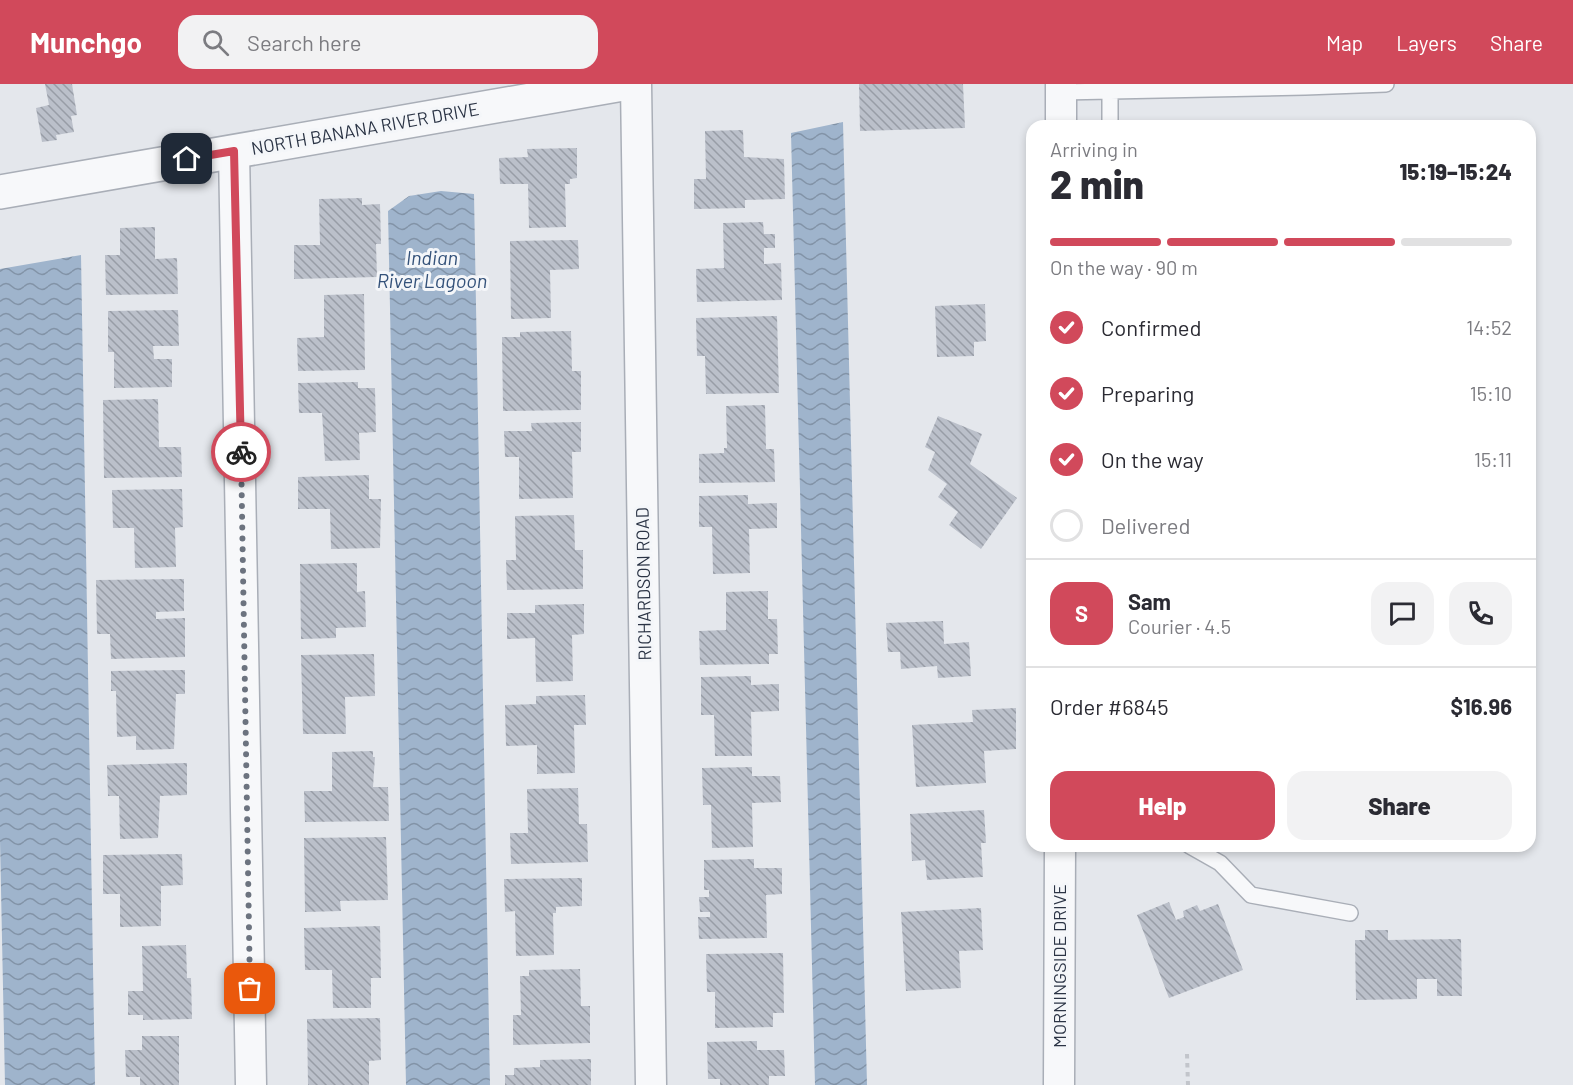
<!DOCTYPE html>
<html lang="en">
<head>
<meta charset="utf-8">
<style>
	:root { --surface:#fff; --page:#f2f2f3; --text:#2b2b33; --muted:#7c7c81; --line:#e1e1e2; --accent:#d1495b }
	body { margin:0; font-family:Barlow,sans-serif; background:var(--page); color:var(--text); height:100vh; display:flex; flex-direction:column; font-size:22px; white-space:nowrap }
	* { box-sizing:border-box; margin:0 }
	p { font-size:20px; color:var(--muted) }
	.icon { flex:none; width:33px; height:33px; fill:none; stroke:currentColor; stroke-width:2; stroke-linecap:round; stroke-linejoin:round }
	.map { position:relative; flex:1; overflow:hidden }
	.side { position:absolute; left:1026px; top:36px; width:510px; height:732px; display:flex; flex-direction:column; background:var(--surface); border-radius:18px; box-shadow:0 3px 9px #0003 }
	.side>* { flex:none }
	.pin { position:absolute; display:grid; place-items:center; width:51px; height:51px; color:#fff; margin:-26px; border-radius:12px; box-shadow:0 3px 9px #0006 }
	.courier { position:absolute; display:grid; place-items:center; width:60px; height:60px; margin:-30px; border:4px solid #d1495b; border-radius:50%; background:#fff; color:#222; box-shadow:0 2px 8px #0007 }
	.summary em { font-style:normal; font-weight:800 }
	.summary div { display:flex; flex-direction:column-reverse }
	.summary { display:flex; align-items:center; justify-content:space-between; height:102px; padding:0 24px }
	h1 { font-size:39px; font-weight:800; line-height:45px }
	.bar { display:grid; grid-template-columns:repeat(4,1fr); gap:9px 6px; align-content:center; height:72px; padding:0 24px }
	.bar i { height:8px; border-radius:4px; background:var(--line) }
	.bar .active { background:var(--accent) }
	.bar p { grid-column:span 4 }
	.line { display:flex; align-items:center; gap:15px; padding:0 24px; border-top:2px solid var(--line) }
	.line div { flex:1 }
	.round { display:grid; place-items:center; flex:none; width:63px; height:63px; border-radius:18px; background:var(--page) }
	ol { padding:0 24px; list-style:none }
	li { display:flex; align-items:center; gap:18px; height:66px }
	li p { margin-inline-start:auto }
	li .icon { padding:6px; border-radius:50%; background:var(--accent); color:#fff; stroke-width:4 }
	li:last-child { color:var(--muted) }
	li i { width:33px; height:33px; border:3px solid var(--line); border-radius:50% }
	.cta { display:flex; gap:12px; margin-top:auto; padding:12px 24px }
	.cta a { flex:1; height:69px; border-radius:18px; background:var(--accent); color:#fff; font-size:24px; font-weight:800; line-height:69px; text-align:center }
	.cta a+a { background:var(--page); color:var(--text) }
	header { display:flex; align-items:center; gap:36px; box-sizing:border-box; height:84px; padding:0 30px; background:var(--accent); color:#fff }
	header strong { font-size:28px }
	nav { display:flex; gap:33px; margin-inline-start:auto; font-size:21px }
	.search { width:420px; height:54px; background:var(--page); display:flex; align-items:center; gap:15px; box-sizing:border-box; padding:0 21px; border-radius:18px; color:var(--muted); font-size:22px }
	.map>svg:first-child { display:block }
	.water { fill:url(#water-waves) }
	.building { fill:url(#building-back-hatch) }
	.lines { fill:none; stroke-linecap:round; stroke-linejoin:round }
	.service-casing { stroke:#a9aeb7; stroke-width:18 }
	.minor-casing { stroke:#a9aeb7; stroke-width:33 }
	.tertiary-casing { stroke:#a9aeb7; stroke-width:36 }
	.path { stroke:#c2c5cb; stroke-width:4; stroke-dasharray:4.5 4.5; stroke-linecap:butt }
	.service { stroke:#f7f8fa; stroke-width:15 }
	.minor { stroke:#f7f8fa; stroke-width:30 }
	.tertiary { stroke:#f7f8fa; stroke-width:33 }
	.done { stroke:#6c737f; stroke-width:6; stroke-dasharray:0 10.8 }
	.route { stroke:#d1495b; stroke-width:8 }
	.labels { text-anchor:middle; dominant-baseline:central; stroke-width:6; stroke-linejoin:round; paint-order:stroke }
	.street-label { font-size:18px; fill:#2b3445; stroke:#f4f6f9 }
	.water-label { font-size:20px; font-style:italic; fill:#34527a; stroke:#f4f6f9 }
</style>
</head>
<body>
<header>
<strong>Munchgo</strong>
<div class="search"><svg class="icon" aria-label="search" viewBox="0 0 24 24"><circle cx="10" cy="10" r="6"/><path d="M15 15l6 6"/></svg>Search here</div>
<nav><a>Map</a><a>Layers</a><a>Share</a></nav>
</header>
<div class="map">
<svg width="1573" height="1001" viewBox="0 0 1573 1001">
	<defs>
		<pattern id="water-waves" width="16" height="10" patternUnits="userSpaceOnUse" patternTransform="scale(1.5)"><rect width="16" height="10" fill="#9fb4cc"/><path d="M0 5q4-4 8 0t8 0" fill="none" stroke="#8293a7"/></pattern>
		<pattern id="building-back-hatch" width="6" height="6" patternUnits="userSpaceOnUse" patternTransform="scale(1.5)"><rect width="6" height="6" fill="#bbc0ca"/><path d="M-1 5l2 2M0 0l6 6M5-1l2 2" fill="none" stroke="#989da6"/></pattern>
	</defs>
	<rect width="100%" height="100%" fill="#e4e7ec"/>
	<path class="water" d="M843 38 867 1001H815L791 49Z
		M441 107 474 110 490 1001H406L388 127 409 112Z
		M81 171 95 1001H5L0 756V185Z"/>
	<path class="building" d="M45 0H72L77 31 71 32 74 48 56 51 57 56 42 58 36 24 49 21Z
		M859 0H963L965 44 860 47Z
		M743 46 744 73 784 75 785 115 745 116V124L694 125V95H706L705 47Z
		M577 64V94L570 95V100H565L566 143 529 144 528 100H500L499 74 528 73 527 65Z
		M362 114V121L380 120 381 160H376L377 193 294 195V161H320L319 115Z
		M763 138 764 150H775V164H764V180L781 179 782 216 697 218 696 185 724 184 723 139Z
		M155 143V175L177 174 178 210 106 211 105 171H120V144Z
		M578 156 579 185 550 186 551 234 511 235 510 157Z
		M364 210 365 286 298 287 297 254 324 253V211Z
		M985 220 986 257 974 258V272L937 273 935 222Z
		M178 226 179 262H153L154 275H172V303L114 304V268H108V227Z
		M777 232 779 309 706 310 705 272H697L696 234Z
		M571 247 572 287H581V326L503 327 502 253H520V248Z
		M358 298V304H375L376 348 359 349 360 376 325 377 322 329H299L298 299Z
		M158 315 159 363H181L182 393 104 394 103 316Z
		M765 321 766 365H774L775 398 699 399V370L724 369V364H727L726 322Z
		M938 332 982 350 970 380 1017 414 981 465 949 441 958 428 938 413 947 400 928 386 935 368 925 363Z
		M581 338V368H572L573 414 519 415V373H505L504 347H532L531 339Z
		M369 391V415H381L380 464 331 465 330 425H298V393Z
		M182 405 183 443 175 444 176 483 135 484 134 444H113L112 406Z
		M748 411V420L777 419V444L749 445 750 489 713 490 712 443H699V412Z
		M574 431 575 466H583V505L507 506 506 476H516L515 432Z
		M357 479V508L365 507 366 543 336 544V554L301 555 300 480Z
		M184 495V527L156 528V535L185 534V573L111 575 110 550H97L96 496Z
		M768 507V535H777L778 570H769V580L700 581 699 547 726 546V508Z
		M584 520V550L572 551 573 597 536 598 535 554 507 555V529H535V521Z
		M943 537 944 560 969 558 971 592 938 594 937 582 901 585 900 568H888L886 539Z
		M374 570 375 612 345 613 346 650H303L301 571Z
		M185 586V610H176L174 665 136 666V652L117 653 116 607H111V587Z
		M751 592V601L779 600V627L751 628 752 672H715L714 631H701V593Z
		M585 611 586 641H574L575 689 537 690V661L506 662 505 621 536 620V612Z
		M1016 624V665L984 667 986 699 916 703 912 641 973 638 972 626Z
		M373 667V673H375L373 703H388L389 737 305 738 304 707H332V668Z
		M187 679V711L160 712 158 754 120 755 119 712H108L107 681Z
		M752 683V692H780L781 718 752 719 753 763 712 764 711 721H703L702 684Z
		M578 704 579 740H587L588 778 511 780 510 749H528L527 705Z
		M984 726 986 759H981L983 793 927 796 925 776 912 777 910 730Z
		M386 753 388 816 340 817 341 827 305 828 304 754Z
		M182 770 183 801 161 802V842L120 843V810H103V771Z
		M754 775V784H782V810L766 811 767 854 699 855 698 833H710V828H700L699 813H709V806H704V776Z
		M582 794V822L556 823V829H553L554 871 516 872 515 827 505 828 504 795Z
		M1169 818 1176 836 1184 833 1183 827 1197 821 1200 827 1218 820 1243 886 1169 914 1137 831Z
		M981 824 983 866 959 867 961 904 906 907 901 828Z
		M380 842 381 894H371V924H333L332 886H305L304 844Z
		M1365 846H1388V856L1461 855 1462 912H1437V895H1417V915L1356 916 1355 856H1365Z
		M186 861 187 894H191L192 935 143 936V931H128V907H143L142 862Z
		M783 869 784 929H773V943L715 944V908H707L706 870Z
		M580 885 581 922H590V959L513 961V931H521L520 892H529V886Z
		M380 934 381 976 369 977V1001H308L307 935Z
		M142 952H179V1001H140V993H126L125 966H142Z
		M757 957V966H784L785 992H769V1001H720V995H708L707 958Z
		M591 975V1001H505V991H514V984L540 983V976Z"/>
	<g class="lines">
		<defs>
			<path id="service" d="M1305 3 1386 0
				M1110 7V42
				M1061 8 1305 3V0
				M1190 762 1220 779 1251 811 1350 829"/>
			<path id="minor" d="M636 0 651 1001
				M1061 42V0
				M234 67 251 1001
				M1059 1001 1060 762"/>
			<path id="tertiary" d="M0 108 623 0"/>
		</defs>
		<use href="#service" class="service-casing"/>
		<use href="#minor" class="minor-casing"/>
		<use href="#tertiary" class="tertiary-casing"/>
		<path class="path" d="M1187 970 1188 1001"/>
		<use href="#service" class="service"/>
		<use href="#minor" class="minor"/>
		<use href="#tertiary" class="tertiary"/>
	</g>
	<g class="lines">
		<path class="done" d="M241 368 250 905"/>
		<path class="route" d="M187 75 234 67 241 368"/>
	</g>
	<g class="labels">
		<g class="street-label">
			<text transform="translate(365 44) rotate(-10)">NORTH BANANA RIVER DRIVE</text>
			<text transform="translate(643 500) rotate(-91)">RICHARDSON ROAD</text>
			<text transform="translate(1059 882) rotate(-90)">MORNINGSIDE DRIVE</text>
		</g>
		<g class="water-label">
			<text x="432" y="173">Indian<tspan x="432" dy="23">River Lagoon</tspan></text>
		</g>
	</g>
</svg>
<div class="pin" style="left:250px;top:905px;background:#ea580c"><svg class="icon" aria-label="bag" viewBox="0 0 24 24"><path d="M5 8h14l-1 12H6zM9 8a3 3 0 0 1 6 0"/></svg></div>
<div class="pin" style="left:187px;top:75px;background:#1f2937"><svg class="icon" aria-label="home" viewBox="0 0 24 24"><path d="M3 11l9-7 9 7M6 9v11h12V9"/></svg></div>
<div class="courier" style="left:241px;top:368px"><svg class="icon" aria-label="bike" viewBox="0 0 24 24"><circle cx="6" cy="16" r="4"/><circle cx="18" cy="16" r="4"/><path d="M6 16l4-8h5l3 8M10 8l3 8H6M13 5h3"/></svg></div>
<section class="side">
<div class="summary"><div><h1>2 min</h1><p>Arriving in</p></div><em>15:19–15:24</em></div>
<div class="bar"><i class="active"></i><i class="active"></i><i class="active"></i><i></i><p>On the way · 90 m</p></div>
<ol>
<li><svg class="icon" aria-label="check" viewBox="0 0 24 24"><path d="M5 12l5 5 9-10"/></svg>Confirmed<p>14:52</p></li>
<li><svg class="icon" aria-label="check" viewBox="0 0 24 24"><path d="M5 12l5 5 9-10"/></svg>Preparing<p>15:10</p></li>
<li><svg class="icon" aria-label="check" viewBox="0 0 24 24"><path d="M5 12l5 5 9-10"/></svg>On the way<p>15:11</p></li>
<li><i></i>Delivered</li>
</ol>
<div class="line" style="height:108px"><b class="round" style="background:var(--accent);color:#fff">S</b><div><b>Sam</b><p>Courier · 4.5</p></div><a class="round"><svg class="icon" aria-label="chat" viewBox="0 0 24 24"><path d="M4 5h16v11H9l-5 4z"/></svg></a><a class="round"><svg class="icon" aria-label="phone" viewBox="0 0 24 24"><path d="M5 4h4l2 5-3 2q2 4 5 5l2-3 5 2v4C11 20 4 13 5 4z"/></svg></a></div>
<div class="line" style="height:78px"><div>Order #6845</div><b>$16.96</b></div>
<div class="cta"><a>Help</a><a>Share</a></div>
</section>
</div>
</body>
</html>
